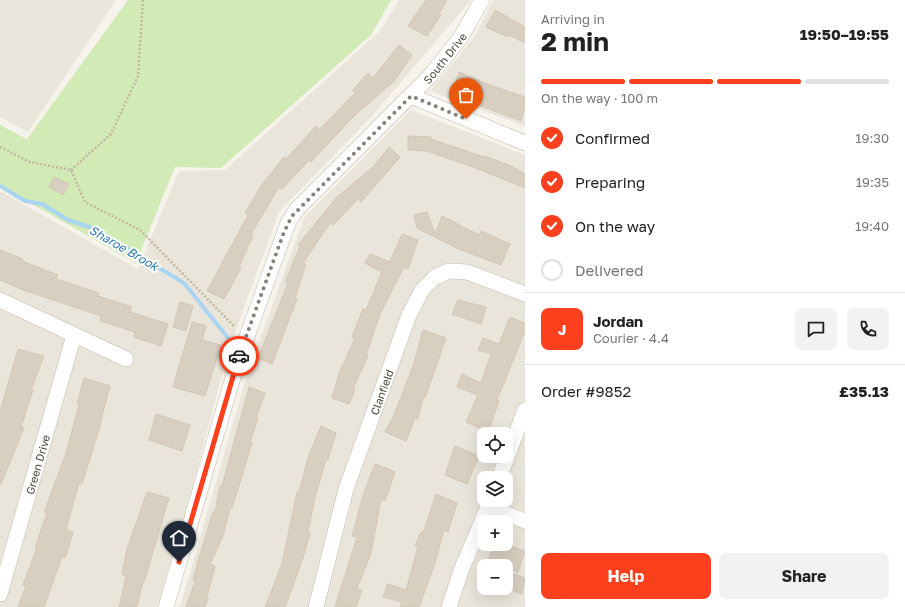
<!DOCTYPE html>
<html lang="en">
<head>
<meta charset="utf-8">
<style>
	:root { --surface:#fff; --page:#f2f2f2; --text:#222; --muted:#767676; --line:#e0e0e0; --accent:#fc3f1d }
	body { margin:0; font-family:"Golos Text",sans-serif; background:var(--page); color:var(--text); height:100vh; display:flex; flex-direction:column; font-size:15px; white-space:nowrap }
	* { box-sizing:border-box; margin:0 }
	p { font-size:13px; color:var(--muted) }
	.icon { flex:none; width:22px; height:22px; fill:none; stroke:currentColor; stroke-width:2; stroke-linecap:round; stroke-linejoin:round }
	.map { position:relative; flex:1; overflow:hidden }
	.drawer { display:flex; flex-direction:column; background:var(--surface); width:380px }
	.drawer>* { flex:none }
	.tools { position:absolute; left:477px; top:427px; display:grid; gap:8px }
	.tools a { display:grid; place-items:center; width:36px; height:36px; border-radius:8px; background:var(--surface); box-shadow:0 4px 16px #0002; font-size:20px }
	.pin { position:absolute; display:grid; place-items:center; width:34px; height:34px; color:#fff; margin:-41px -17px; border-radius:50% 50% 50% 0; rotate:-45deg; box-shadow:0 0 4px #0007 }
	.pin .icon { rotate:45deg }
	.courier { position:absolute; display:grid; place-items:center; width:40px; height:40px; margin:-20px; border:3px solid #fc3f1d; border-radius:50%; background:#fff; color:#222; box-shadow:0 1px 5px #0007 }
	.overview em { font-style:normal; font-weight:700 }
	.overview div { display:flex; flex-direction:column-reverse }
	.overview { display:flex; align-items:center; justify-content:space-between; height:68px; padding:0 16px }
	h1 { font-size:26px; font-weight:700; line-height:30px }
	.bar { display:grid; grid-template-columns:repeat(4,1fr); gap:6px 4px; align-content:center; height:48px; padding:0 16px }
	.bar i { height:5px; border-radius:3px; background:var(--line) }
	.bar .selected { background:var(--accent) }
	.bar p { grid-column:span 4 }
	.line { display:flex; align-items:center; gap:10px; padding:0 16px; border-top:1px solid var(--line) }
	.line div { flex:1 }
	.round { display:grid; place-items:center; flex:none; width:42px; height:42px; border-radius:8px; background:var(--page) }
	ol { padding:0 16px; list-style:none }
	li { display:flex; align-items:center; gap:12px; height:44px }
	li p { margin-inline-start:auto }
	li .icon { padding:4px; border-radius:50%; background:var(--accent); color:#fff; stroke-width:4 }
	li:last-child { color:var(--muted) }
	li i { width:22px; height:22px; border:2px solid var(--line); border-radius:50% }
	.action { display:flex; gap:8px; margin-top:auto; padding:8px 16px }
	.action a { flex:1; height:46px; border-radius:8px; background:var(--accent); color:#fff; font-size:16px; font-weight:700; line-height:46px; text-align:center }
	.action a+a { background:var(--page); color:var(--text) }
	main { display:flex; flex:1; min-height:0 }
	.map>svg:first-child { display:block }
	.residential { fill:#eae5da; fill-rule:evenodd }
	.green { fill:#d2eab5 }
	.lines { fill:none; stroke-linecap:round; stroke-linejoin:round }
	.stream { stroke:#a9d4f2; stroke-width:4 }
	.building { fill:#d8cfc1; stroke:#d3c7b4 }
	.minor-casing { stroke:#c2bbae; stroke-width:16 }
	.path { stroke:#c4b79f; stroke-width:2.5; stroke-dasharray:2 2; stroke-linecap:butt }
	.minor { stroke:#fff; stroke-width:15 }
	.done { stroke:#878178; stroke-width:4; stroke-dasharray:0 7.2 }
	.route { stroke:#fc3f1d; stroke-width:5 }
	.labels { text-anchor:middle; dominant-baseline:central; stroke-width:4; stroke-linejoin:round; paint-order:stroke }
	.street-label { font-size:11px; fill:#4b4439; stroke:#fff }
	.water-label { font-size:12px; font-style:italic; fill:#2e7ab2; stroke:#fff }
</style>
</head>
<body>
<main>
<div class="map">
<svg width="525" height="607" viewBox="0 0 525 607">
	<rect width="100%" height="100%" fill="#f6f3ec"/>
	<path class="residential" d="M0 0H116L28 132 0 117Z
		M399 0H471L372 116 279 212 228 352 191 492 157 607H0V191L138 269 179 171 225 170 380 31Z
		M493 0H525V126L430 91 475 36Z
		M411 110 525 155V607H180L247 375 304 218ZM484 434H506V456H484ZM484 478H506V500H484ZM484 522H506V544H484ZM484 566H506V588H484Z"/>
	<path class="green" d="M128 0H391L371 35 221 168 175 167 136 263 0 186V125L27 139Z"/>
	<g class="lines">
		<path class="stream" d="M0 186 25 201 42 204 68 220 95 229 184 283 228 338"/>
	</g>
	<path class="building" d="M426 0H447L439 14 441 15 427 36 408 26Z
		M495 10 525 27V43L509 35 508 37 486 27Z
		M399 45 412 55 395 80 353 117 311 162 309 160 282 189 279 187 251 234 253 235 239 267 241 268 224 299 207 291 248 215 245 213 261 186 284 157 286 159 316 126 319 130 355 93 353 90 368 73 373 78Z
		M459 72 487 84 525 97V108L521 121 452 95Z
		M408 136 431 137V139L484 157 485 156 513 167 525 174V188L473 167 427 151 408 150Z
		M389 147 400 157 361 202 358 199 333 225 330 223 303 263 306 264 295 298 297 299 272 364 258 358 288 283 285 282 300 246 298 245 336 198 373 167Z
		M54 177 69 184 63 195 49 187Z
		M427 212 435 234 442 216 479 235 481 231 510 244 501 265 461 250 417 228 414 215Z
		M402 234 418 240 408 269 404 267 380 314 366 355 368 356 353 389 355 390 349 404 332 398 340 371 355 338 352 337 363 309 366 310 382 272 365 263 370 254 390 262Z
		M0 250 23 259 22 261 58 275 56 279 99 293 98 296 132 307 130 312 168 324 161 346 134 337 135 332 100 321 101 316 23 290 0 280Z
		M458 300 486 307 481 324 452 314Z
		M180 302 193 306 186 331 173 327Z
		M510 317 525 323V331L497 400 499 401 488 432 466 422 478 395 457 387 462 374 481 383 491 354 478 350 483 338 499 344Z
		M192 322 206 326 202 340 221 345 205 396 173 387Z
		M423 330 446 338 425 398 423 397 418 419 415 418 406 441 385 432 394 415 413 366Z
		M18 349 44 356 31 390H33L21 427 24 428 1 484H0V411Z
		M84 378 110 386 100 423H101L82 484 79 483 66 530 73 532 65 558 62 557 44 607H18L26 586 23 585 37 548 35 547 47 513 44 512 66 453 79 405 77 404Z
		M249 387 265 393 256 418H258L250 442 252 443 232 508H230L223 536 210 564 215 566 207 597 208 598 205 607H186L195 581 193 580 198 561 213 512H215L220 486H222Z
		M156 414 190 425 182 451 149 440Z
		M321 426 336 433 328 460H326L315 497 308 532 310 533 303 558 285 607H265L282 564 297 492H299L309 455Z
		M455 446 479 456 467 484 445 475Z
		M375 464 395 472 385 501 381 499 371 553 357 589 362 590 356 607H335L357 537 352 536 364 492Z
		M147 492 169 498 144 582 143 581 137 607H119L126 576 122 574 127 549Z
		M436 494 457 503 448 532 444 530 435 563 419 607H400L402 602 383 597 388 584 406 590 418 547 415 546 421 532 423 533Z
		M494 544H504L525 551 518 572 506 568V566L488 561Z
		M514 574 525 578 522 594 508 588Z"/>
	<g class="lines">
		<defs>
			<g id="minor">
				<path d="M411 96 525 143"/>
				<path d="M0 300 126 359"/>
				<path d="M499 478 525 410"/>
				<path d="M488 507 525 521"/>
				<path id="s1" d="M0 594 74 335"/>
				<path id="s2" d="M166 607 236 367 288 223 297 209 430 76 461 37 482 0"/>
				<path id="s3" d="M316 607 346 489 409 315 422 290 435 277 449 271 467 272 525 294"/>
				<path d="M449 607 462 568 491 500"/>
			</g>
		</defs>
		<use href="#minor" class="minor-casing"/>
		<path class="path" d="M0 147 30 162 71 170 85 202 140 230 235 327
			M71 170 111 134 138 76 143 0"/>
		<use href="#minor" class="minor"/>
	</g>
	<g class="lines">
		<path class="done" d="M239 356 284 232 292 216 411 96 466 119"/>
		<path class="route" d="M179 562 239 356"/>
	</g>
	<g class="labels">
		<g class="street-label">
			<text stroke="none"><textPath href="#s2" startOffset="631">South Drive</textPath></text>
			<text stroke="none"><textPath href="#s3" startOffset="225">Clanfield</textPath></text>
			<text stroke="none"><textPath href="#s1" startOffset="135">Green Drive</textPath></text>
		</g>
		<g class="water-label">
			<text transform="translate(124 248) rotate(30)">Sharoe Brook</text>
		</g>
	</g>
</svg>
<div class="tools">
<a><svg class="icon" aria-label="locate" viewBox="0 0 24 24"><circle cx="12" cy="12" r="6"/><path d="M12 2v4M12 18v4M2 12h4M18 12h4"/></svg></a>
<a><svg class="icon" aria-label="layers" viewBox="0 0 24 24"><path d="M12 4l9 5-9 5-9-5zM3 14l9 5 9-5"/></svg></a>
<a>+</a>
<a>−</a>
</div>
<div class="pin" style="left:466px;top:119px;background:#ea580c"><svg class="icon" aria-label="bag" viewBox="0 0 24 24"><path d="M5 8h14l-1 12H6zM9 8a3 3 0 0 1 6 0"/></svg></div>
<div class="pin" style="left:179px;top:562px;background:#1f2937"><svg class="icon" aria-label="home" viewBox="0 0 24 24"><path d="M3 11l9-7 9 7M6 9v11h12V9"/></svg></div>
<div class="courier" style="left:239px;top:356px"><svg class="icon" aria-label="car" viewBox="0 0 24 24"><path d="M5 17H2v-5l4-1 3-4h7l3 4 3 1v5h-3M9 17h6M6 11h13"/><circle cx="7" cy="17" r="2"/><circle cx="17" cy="17" r="2"/></svg></div>
</div>
<section class="drawer">
<div class="overview"><div><h1>2 min</h1><p>Arriving in</p></div><em>19:50–19:55</em></div>
<div class="bar"><i class="selected"></i><i class="selected"></i><i class="selected"></i><i></i><p>On the way · 100 m</p></div>
<ol>
<li><svg class="icon" aria-label="check" viewBox="0 0 24 24"><path d="M5 12l5 5 9-10"/></svg>Confirmed<p>19:30</p></li>
<li><svg class="icon" aria-label="check" viewBox="0 0 24 24"><path d="M5 12l5 5 9-10"/></svg>Preparing<p>19:35</p></li>
<li><svg class="icon" aria-label="check" viewBox="0 0 24 24"><path d="M5 12l5 5 9-10"/></svg>On the way<p>19:40</p></li>
<li><i></i>Delivered</li>
</ol>
<div class="line" style="height:72px"><b class="round" style="background:var(--accent);color:#fff">J</b><div><b>Jordan</b><p>Courier · 4.4</p></div><a class="round"><svg class="icon" aria-label="chat" viewBox="0 0 24 24"><path d="M4 5h16v11H9l-5 4z"/></svg></a><a class="round"><svg class="icon" aria-label="phone" viewBox="0 0 24 24"><path d="M5 4h4l2 5-3 2q2 4 5 5l2-3 5 2v4C11 20 4 13 5 4z"/></svg></a></div>
<div class="line" style="height:52px"><div>Order #9852</div><b>£35.13</b></div>
<div class="action"><a>Help</a><a>Share</a></div>
</section>
</main>
</body>
</html>
